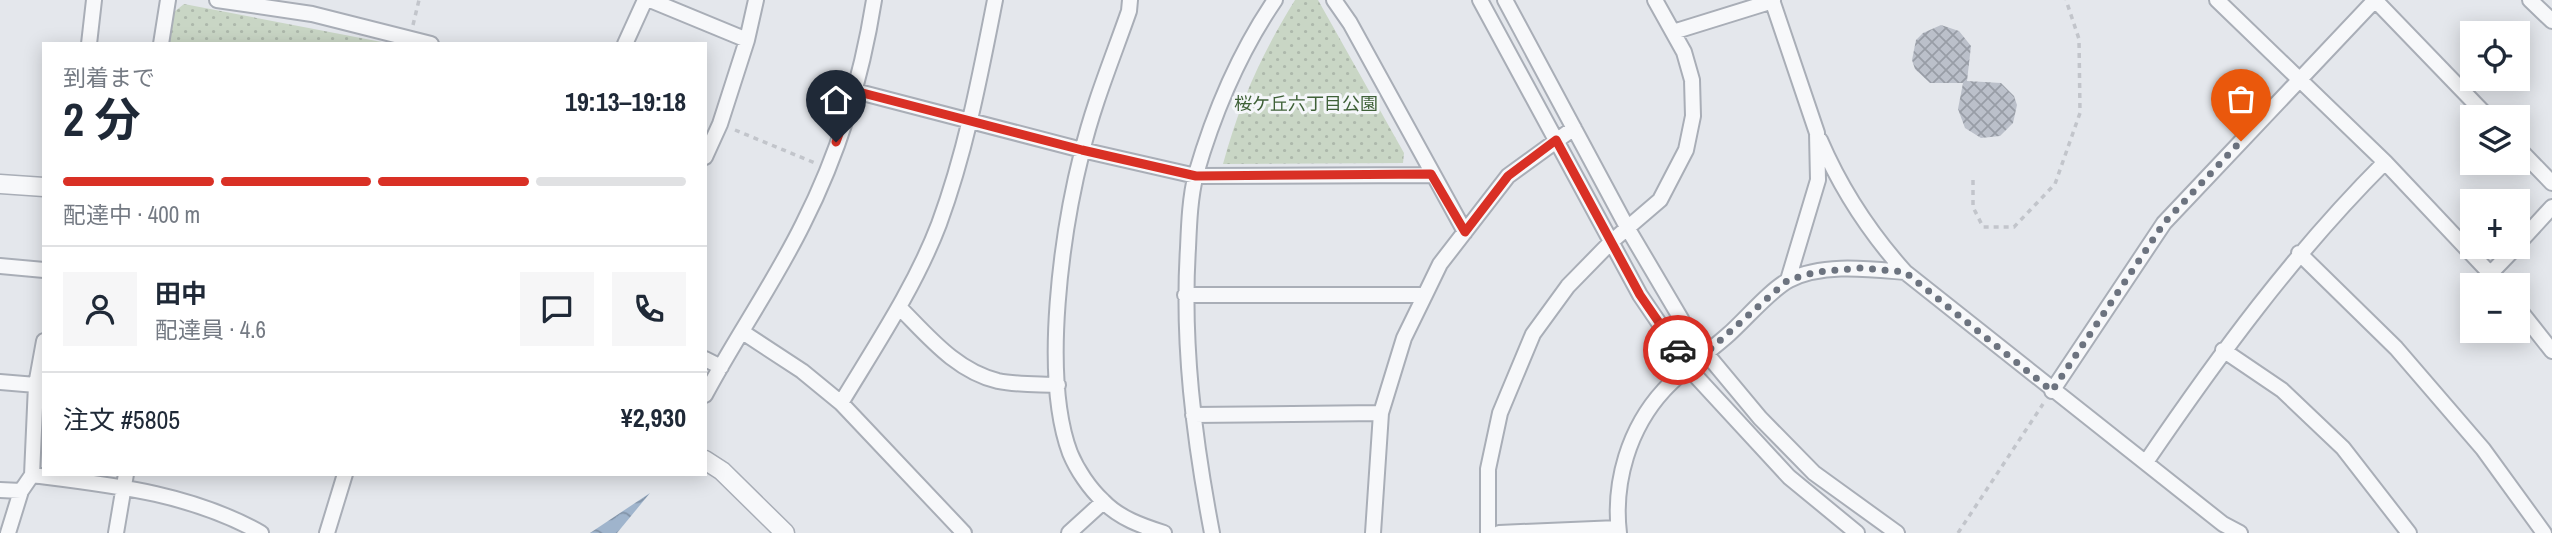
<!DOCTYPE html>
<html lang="ja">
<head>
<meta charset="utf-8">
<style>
	:root { --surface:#fff; --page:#f6f6f7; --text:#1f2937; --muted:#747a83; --line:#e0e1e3; --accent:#d93025 }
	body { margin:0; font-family:"Archivo Narrow","Noto Sans JP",sans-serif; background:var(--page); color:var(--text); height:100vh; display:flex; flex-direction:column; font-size:26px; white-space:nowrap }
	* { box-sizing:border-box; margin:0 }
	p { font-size:23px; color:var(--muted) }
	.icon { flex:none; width:38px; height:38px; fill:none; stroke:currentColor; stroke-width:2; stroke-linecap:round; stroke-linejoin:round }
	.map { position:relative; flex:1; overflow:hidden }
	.panel { position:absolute; left:42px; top:42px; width:665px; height:434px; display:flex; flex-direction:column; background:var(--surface); border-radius:0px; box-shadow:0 4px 18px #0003 }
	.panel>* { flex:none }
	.buttons { position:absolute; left:2460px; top:21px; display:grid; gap:14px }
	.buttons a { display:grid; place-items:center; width:70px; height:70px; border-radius:0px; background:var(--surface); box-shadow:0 4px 18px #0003; font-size:35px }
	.pin { position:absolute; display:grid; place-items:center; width:60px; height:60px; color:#fff; margin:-72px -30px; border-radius:50% 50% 50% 0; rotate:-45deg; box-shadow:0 0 7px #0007 }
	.pin .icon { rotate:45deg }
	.courier { position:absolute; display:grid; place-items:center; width:70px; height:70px; margin:-35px; border:5px solid #d93025; border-radius:50%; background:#fff; color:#222; box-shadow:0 2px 9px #0007 }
	.head em { font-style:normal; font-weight:700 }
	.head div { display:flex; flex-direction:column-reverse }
	.head { display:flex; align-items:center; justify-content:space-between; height:119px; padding:0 21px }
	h1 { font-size:46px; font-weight:700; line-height:52px }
	.bar { display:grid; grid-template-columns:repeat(4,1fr); gap:10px 7px; align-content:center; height:84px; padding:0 21px }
	.bar i { height:9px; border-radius:5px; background:var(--line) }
	.bar .on { background:var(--accent) }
	.bar p { grid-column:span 4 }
	.line { display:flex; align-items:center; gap:18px; padding:0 21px; border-top:2px solid var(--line) }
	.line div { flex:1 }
	.round { display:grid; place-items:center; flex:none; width:74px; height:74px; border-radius:0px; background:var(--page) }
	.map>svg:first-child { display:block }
	.green { fill:url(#green-dots) }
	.water { fill:url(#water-waves) }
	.building { fill:url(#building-cross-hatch) }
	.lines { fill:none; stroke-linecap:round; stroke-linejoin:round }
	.minor-casing { stroke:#a9aeb7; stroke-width:18 }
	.tertiary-casing { stroke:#a9aeb7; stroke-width:21 }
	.path { stroke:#c2c5cb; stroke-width:3.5; stroke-dasharray:5 5; stroke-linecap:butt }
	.minor { stroke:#f7f8fa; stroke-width:14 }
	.tertiary { stroke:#f7f8fa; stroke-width:18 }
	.done { stroke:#6c737f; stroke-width:7; stroke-dasharray:0 12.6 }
	.route { stroke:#d93025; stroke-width:9 }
	.labels { text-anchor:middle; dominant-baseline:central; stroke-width:6; stroke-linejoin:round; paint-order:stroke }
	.park-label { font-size:18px; fill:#3f6138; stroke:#f4f6f9 }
</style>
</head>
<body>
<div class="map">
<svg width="2552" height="533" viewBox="0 0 2552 533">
	<defs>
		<pattern id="green-dots" width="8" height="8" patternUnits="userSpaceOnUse" patternTransform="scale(1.75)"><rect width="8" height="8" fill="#c9d6c5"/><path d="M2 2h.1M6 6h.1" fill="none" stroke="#adb8ab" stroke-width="1.8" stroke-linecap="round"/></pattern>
		<pattern id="water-waves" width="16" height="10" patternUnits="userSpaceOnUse" patternTransform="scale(1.75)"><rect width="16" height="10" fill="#9fb4cc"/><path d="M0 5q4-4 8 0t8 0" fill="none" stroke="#8293a7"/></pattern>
		<pattern id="building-cross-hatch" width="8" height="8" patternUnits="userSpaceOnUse" patternTransform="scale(1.75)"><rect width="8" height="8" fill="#bbc0ca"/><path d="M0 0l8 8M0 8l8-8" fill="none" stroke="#989da6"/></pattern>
	</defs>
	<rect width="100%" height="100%" fill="#e4e7ec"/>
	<path class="green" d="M1295 0H1318L1404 153 1403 163 1223 164C1240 102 1261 55 1295 0Z
		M184 4 392 44H169L174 12Z"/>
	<path class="water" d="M650 493 617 533H590Z"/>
	<path class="building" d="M1941 25 1959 31 1971 46 1967 81 2001 83 2014 96 2017 105 2013 123 2000 136 1981 138 1965 128 1958 109 1963 83H1930L1915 69 1912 60 1916 40 1923 33Z"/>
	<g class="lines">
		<defs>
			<path id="minor" d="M217 0 312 14 431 44
				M650 0 747 40 756 0
				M1130 0 1129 11C1113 57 1093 105 1082 152 1062 232 1041 375 1070 453 1077 470 1090 489 1103 501 1119 518 1142 526 1164 533
				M1334 0 1350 23 1465 232
				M1480 0 1640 295 1693 373 1789 477 1857 533
				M1505 0 1628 229 1690 334 1760 418 1814 473 1897 533
				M1772 0 1817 133 1818 180 1788 280
				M2217 0 2385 162 2501 285
				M2375 0 2488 117
				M2530 0 2552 21
				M1673 32 1773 1
				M89 44 94 0
				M161 44 168 0
				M625 44 645 0
				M855 91 1082 150 1196 176 1431 175
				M1820 140C1841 189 1870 233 1905 272
				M2518 148 2552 183
				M705 157 720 124 747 40
				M2518 244 2552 207
				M2299 253 2396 348 2483 449 2544 533
				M0 266 44 270
				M2491 273 2516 247
				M1185 295H1425
				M899 307C928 336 956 371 998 381 1017 385 1038 384 1058 385
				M2518 308 2552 351
				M744 333 802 371 841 403 964 533
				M2223 350 2282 390 2343 448 2409 533
				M705 359 721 367
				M0 382 36 385
				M2052 391 2164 223 2375 0
				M705 395C736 337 774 283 803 224 838 155 862 76 874 0
				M841 403C876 345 915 287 939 224 966 151 980 76 995 0
				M1193 415 1381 413
				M2146 462C2219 355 2293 254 2385 162
				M32 475C112 485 190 493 261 533
				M0 490 21 491
				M8 533 21 491 32 475 36 385 44 341
				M116 533 126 474
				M327 533 345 474
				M1069 533 1103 502
				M1212 533C1194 439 1182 343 1188 248 1189 224 1190 197 1196 174 1214 112 1239 53 1275 0
				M1373 533 1381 413 1404 338 1425 295 1440 264 1508 176 1574 128
				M1488 533V469L1500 413 1533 334 1568 286 1611 242 1660 200 1686 150 1693 116 1692 80 1684 52 1655 0
				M1499 533 1618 528
				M1619 533C1613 482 1629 428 1664 390 1683 369 1708 353 1729 334 1746 319 1770 290 1789 280 1823 263 1869 269 1905 272L2223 524 2240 533"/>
			<path id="tertiary" d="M0 184 44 187
				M705 460 722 471 785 533"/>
		</defs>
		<use href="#minor" class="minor-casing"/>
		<use href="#tertiary" class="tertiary-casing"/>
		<path class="path" d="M413 25 419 0
			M735 130 815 163
			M1973 180V207L1983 227H2014L2055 184 2080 113 2079 39 2066 0
			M1958 533 2043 404"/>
		<use href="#minor" class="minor"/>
		<use href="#tertiary" class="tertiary"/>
	</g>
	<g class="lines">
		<path class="done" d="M1678 350 1689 368 1788 280 1816 272 1860 268 1905 272 2052 391 2164 223 2241 141"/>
		<path class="route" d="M836 142 855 91 1082 150 1196 176 1431 174 1465 232 1508 176 1556 140 1640 295 1678 350"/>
	</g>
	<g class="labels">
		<g class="park-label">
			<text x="1306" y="103">桜ケ丘六丁目公園</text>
		</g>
	</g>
</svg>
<div class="buttons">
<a><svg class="icon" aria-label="locate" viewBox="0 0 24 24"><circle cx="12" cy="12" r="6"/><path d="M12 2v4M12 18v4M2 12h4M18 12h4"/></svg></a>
<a><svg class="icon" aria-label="layers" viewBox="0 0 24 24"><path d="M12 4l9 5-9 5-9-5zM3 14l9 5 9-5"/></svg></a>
<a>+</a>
<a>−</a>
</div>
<div class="pin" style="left:2241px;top:141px;background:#ea580c"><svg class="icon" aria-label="bag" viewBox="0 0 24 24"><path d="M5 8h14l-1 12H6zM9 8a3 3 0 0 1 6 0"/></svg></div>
<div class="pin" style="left:836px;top:142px;background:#1f2937"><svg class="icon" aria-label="home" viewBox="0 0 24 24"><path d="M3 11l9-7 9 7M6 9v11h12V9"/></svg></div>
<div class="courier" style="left:1678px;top:350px"><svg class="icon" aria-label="car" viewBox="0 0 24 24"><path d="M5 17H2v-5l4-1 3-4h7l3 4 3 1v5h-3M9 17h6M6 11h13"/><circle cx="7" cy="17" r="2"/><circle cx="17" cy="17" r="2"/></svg></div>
<section class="panel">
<div class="head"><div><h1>2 分</h1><p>到着まで</p></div><em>19:13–19:18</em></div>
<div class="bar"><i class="on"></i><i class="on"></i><i class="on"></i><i></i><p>配達中 · 400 m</p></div>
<div class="line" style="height:126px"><a class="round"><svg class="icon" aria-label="person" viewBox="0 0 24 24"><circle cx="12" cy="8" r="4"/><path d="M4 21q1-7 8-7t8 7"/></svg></a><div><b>田中</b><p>配達員 · 4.6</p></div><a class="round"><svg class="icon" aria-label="chat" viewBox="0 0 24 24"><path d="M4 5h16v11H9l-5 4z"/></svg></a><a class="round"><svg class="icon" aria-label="phone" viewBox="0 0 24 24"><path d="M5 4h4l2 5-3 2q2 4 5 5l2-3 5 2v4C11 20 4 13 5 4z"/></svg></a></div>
<div class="line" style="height:91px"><div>注文 #5805</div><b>¥2,930</b></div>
</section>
</div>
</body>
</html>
